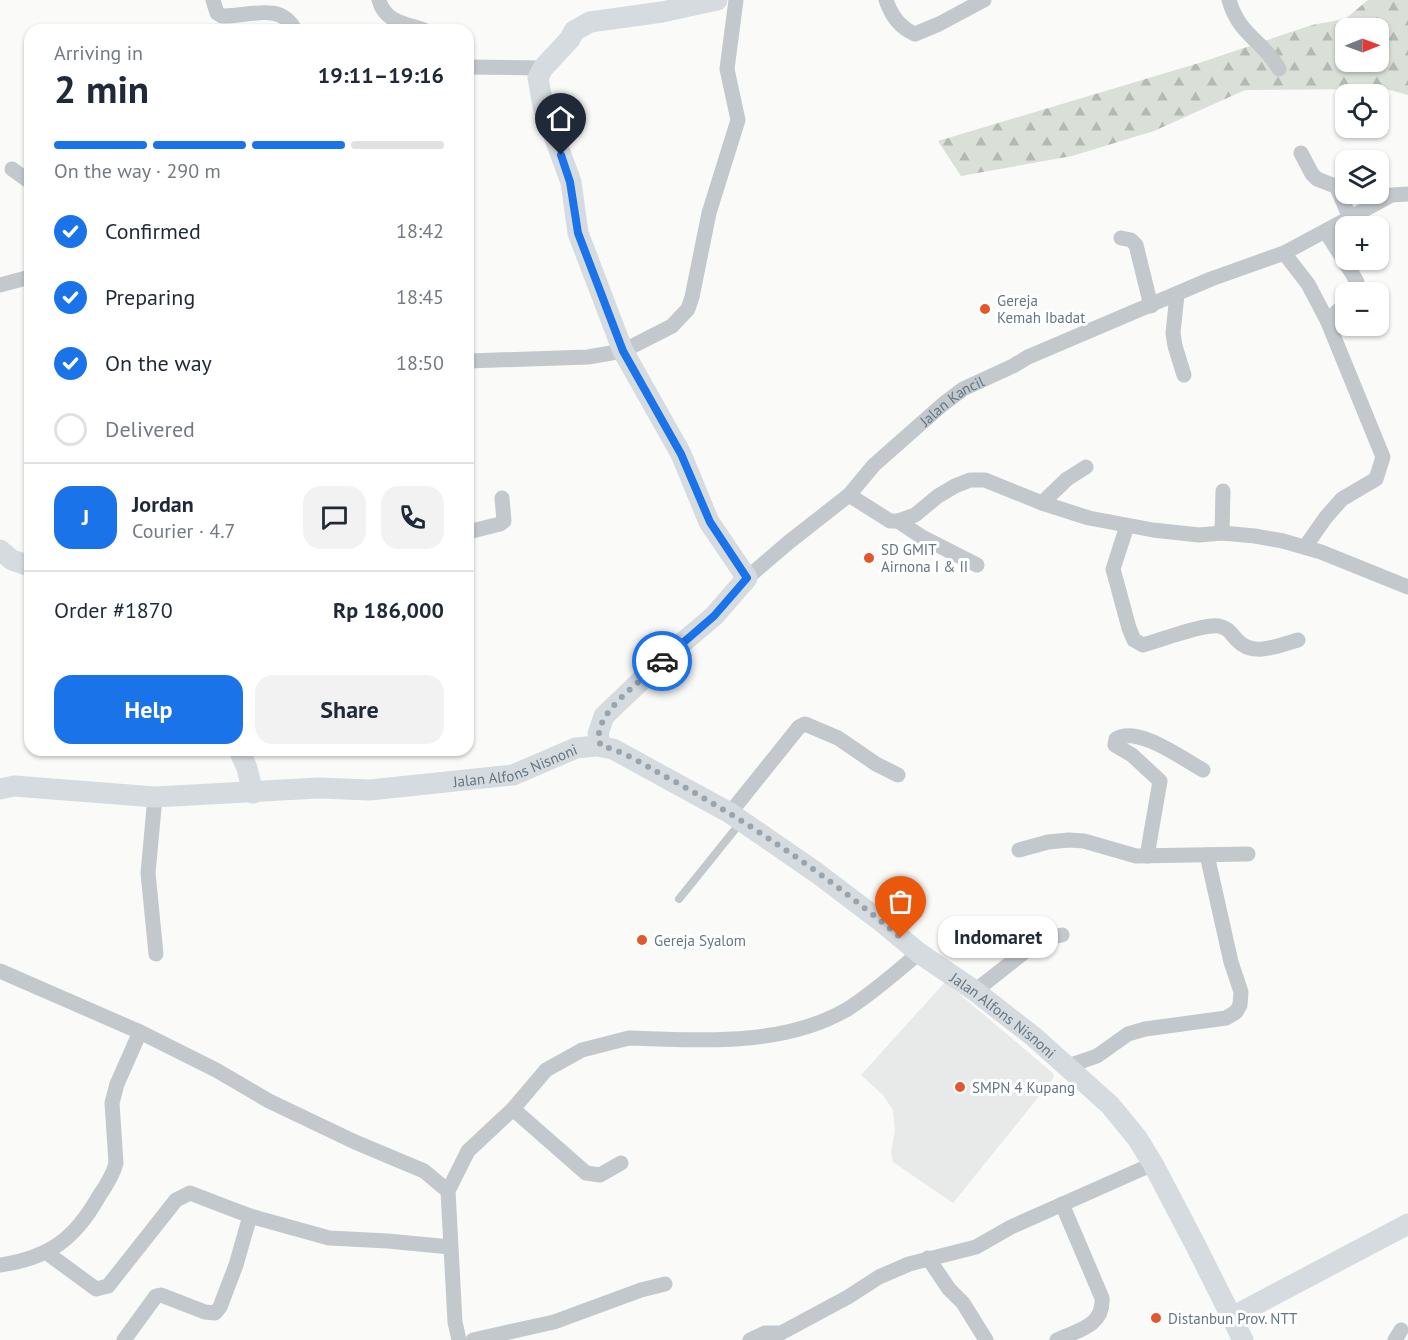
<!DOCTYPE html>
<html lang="en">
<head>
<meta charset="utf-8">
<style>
	:root { --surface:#fff; --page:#f2f2f3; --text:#1f2937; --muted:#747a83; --line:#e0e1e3; --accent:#1a73e8 }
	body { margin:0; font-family:"PT Sans",sans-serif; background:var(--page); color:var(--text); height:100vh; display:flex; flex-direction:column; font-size:22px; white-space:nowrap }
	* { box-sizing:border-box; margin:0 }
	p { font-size:20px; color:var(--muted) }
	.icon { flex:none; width:33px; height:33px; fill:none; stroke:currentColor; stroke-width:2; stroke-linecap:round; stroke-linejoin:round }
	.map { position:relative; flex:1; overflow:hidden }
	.panel { position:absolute; left:24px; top:24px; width:450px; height:732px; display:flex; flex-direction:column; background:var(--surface); border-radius:18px; box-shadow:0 2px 4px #0004 }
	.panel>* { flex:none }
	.needle { width:39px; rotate:89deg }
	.tools { position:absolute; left:1335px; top:18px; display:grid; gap:12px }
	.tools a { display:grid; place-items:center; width:54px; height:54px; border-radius:12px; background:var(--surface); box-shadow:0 2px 4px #0004; font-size:30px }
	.pin { position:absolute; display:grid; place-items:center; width:51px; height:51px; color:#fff; margin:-62px -26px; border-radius:50% 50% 50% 0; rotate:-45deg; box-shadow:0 0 6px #0007 }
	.pin .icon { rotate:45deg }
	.courier { position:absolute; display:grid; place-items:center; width:60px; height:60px; margin:-30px; border:4px solid #1a73e8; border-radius:50%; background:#fff; color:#222; box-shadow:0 2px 8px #0007 }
	.bubble { position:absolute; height:42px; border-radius:18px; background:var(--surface); box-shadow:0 2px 4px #0004; font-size:20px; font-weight:700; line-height:42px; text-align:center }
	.overview em { font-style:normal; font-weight:700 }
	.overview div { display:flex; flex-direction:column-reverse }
	.overview { display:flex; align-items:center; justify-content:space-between; height:102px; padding:0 30px }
	h1 { font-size:39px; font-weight:700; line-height:45px }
	.bar { display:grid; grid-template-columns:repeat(4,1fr); gap:9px 6px; align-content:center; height:72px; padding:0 30px }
	.bar i { height:8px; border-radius:4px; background:var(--line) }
	.bar .active { background:var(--accent) }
	.bar p { grid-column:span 4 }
	.line { display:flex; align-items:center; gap:15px; padding:0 30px; border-top:2px solid var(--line) }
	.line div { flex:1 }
	.round { display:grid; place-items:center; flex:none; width:63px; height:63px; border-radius:18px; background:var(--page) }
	ol { padding:0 30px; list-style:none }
	li { display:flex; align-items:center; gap:18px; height:66px }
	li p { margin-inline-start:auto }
	li .icon { padding:6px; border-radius:50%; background:var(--accent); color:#fff; stroke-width:4 }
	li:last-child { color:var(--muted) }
	li i { width:33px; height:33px; border:3px solid var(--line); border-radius:50% }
	.action { display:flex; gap:12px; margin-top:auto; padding:12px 30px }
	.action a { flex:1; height:69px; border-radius:18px; background:var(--accent); color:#fff; font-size:24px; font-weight:700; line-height:69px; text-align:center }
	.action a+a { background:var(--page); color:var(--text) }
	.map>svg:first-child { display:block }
	.built { fill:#e8e9e9 }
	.forest { fill:url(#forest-firs); fill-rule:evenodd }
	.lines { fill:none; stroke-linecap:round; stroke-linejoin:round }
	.lane { stroke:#c3c8cc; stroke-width:8 }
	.street { stroke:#c3c8cc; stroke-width:15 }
	.secondary { stroke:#d6dbdf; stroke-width:21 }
	.done { stroke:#99a4ac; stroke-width:6; stroke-dasharray:0 10.8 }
	.route { stroke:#1a73e8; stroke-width:8 }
	.poi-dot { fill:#e4572e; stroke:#fff; stroke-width:2 }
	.labels { text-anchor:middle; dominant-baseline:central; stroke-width:6; stroke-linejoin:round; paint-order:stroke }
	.poi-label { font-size:15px; fill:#657683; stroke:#fff; text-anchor:start }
	.street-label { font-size:15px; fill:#657683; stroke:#fff }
</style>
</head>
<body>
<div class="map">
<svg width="1408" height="1340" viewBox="0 0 1408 1340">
	<defs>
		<pattern id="forest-firs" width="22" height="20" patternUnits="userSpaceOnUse" patternTransform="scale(1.5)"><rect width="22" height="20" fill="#dadfd7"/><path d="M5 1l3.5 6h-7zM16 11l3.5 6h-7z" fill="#b4b9b4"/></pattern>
	</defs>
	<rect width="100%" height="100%" fill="#fafaf8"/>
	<path class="built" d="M945 982 1054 1074 1053 1079 953 1203 893 1162 891 1152 895 1131 893 1110 883 1095 861 1075Z"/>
	<path class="forest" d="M1368 0H1408V95L1386 89 1245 90 1154 131 1072 156 961 176 938 141 1199 63 1312 25 1345 19ZM1346 28H1378V62H1346Z"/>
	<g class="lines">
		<path class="lane" d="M679 899 741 822"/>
		<g class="street">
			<path d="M213 0 217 13 222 16C248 17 280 1 295 30"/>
			<path d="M379 0C385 22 404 23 424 30"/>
			<path d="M886 0C891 15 900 28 915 34L939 24 984 0"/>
			<path d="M1229 0C1240 37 1263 40 1279 69"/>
			<path d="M468 67 543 68"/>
			<path d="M1301 153 1312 174 1317 179 1335 186 1338 190 1350 218"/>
			<path d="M12 169 30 182"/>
			<path d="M1326 232 1353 275 1357 282 1356 292"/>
			<path d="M1121 238 1131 240 1136 245 1151 306"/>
			<path d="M1284 253 1308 284 1327 320 1383 457 1376 479 1342 499 1326 517 1305 547"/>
			<path d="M0 285 30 277"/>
			<path d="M1177 295 1173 333 1175 346 1184 375"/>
			<path d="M1327 320 1346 304"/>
			<path d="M468 361 588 357 623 351 672 326 688 309 692 297 709 213 738 120 727 69 736 0"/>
			<path d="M849 495 890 521H898L915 515 938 496 955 486 970 480H985L1042 503 1089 518 1153 530 1199 535 1222 533 1255 536 1283 541 1321 552 1408 587"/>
			<path d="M1042 503 1067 479 1086 467"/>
			<path d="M898 521 922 537 977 565"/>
			<path d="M1127 526 1113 569 1129 628 1134 640 1143 645C1162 640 1201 624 1219 626 1229 628 1231 634 1237 640 1253 658 1279 645 1298 640"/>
			<path d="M468 532 500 524 504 521 502 498"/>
			<path d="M1222 533 1223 491"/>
			<path id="s1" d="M747 578 789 542 849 495 874 465 942 405 963 389 1013 366 1028 357 1211 279 1284 253 1392 195 1408 194"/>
			<path d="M155 797 148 873 156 954"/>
			<path d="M730 813 799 727 805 724 838 738 876 764 898 775"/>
			<path d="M1019 850 1048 842 1069 840 1084 841 1136 856 1248 854"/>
			<path d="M1147 856 1160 781 1132 755 1115 745 1116 739C1137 725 1183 759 1203 770"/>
			<path d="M0 971 140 1032 216 1070 269 1101 355 1142 424 1171 448 1191"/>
			<path d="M975 991 1036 943 1046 938 1062 935"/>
			<path d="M1065 1067 1097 1056 1128 1034 1145 1029 1226 1018 1236 1012 1240 1005 1241 992 1231 962 1207 855"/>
			<path d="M513 1109 586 1173 600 1175 621 1163"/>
			<path d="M47 1253 96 1289 108 1286 176 1200 190 1193 250 1216 329 1238 388 1241 450 1247"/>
			<path d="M928 1258 949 1289 963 1303 986 1340"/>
			<path d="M0 1265C49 1258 75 1239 99 1196 106 1186 113 1175 116 1163L112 1103 117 1084 140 1032"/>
			<path d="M124 1340 156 1296 161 1295 205 1312 215 1313 220 1307 236 1265 250 1216"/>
			<path d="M459 1340 455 1322 448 1191 468 1151 513 1109 546 1070 582 1050 629 1038C700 1040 781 1047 846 1010 872 994 895 973 919 953"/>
			<path d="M473 1340 554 1322 641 1290 665 1284"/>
			<path d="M750 1340 765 1333H781L848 1297 879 1277 909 1264 976 1247 1011 1227 1153 1164"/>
			<path d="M1057 1340C1078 1330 1104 1326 1102 1298L1062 1204"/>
			<path d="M1395 1340 1401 1330"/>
		</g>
		<g class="secondary">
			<path d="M0 550 12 560 30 566"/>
			<path d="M601 746 598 734 604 716 669 654 714 616 747 578 709 522 681 454 623 351 578 233 571 182 543 106 538 78 543 68 570 39 574 31 590 22 662 12 717 0"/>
			<path d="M239 750 247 768 253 793"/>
			<path id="s2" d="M0 789 14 786 155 797 319 788 370 790 513 775 576 748 596 746 613 749 730 813 817 873 883 923 919 953 975 991 1034 1037 1110 1105 1137 1138 1153 1164 1195 1244 1243 1340"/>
			<path d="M1232 1317 1408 1224"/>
		</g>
	</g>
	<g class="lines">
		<path class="done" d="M662 661C644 680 587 716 601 746 621 750 641 763 659 773 745 819 827 875 901 938"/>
		<path class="route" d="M561 155 570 182 578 233 623 351 681 454 710 522 747 578 714 616 662 661"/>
	</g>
	<g class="poi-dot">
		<circle cx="985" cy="309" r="6"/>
		<circle cx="869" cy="558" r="6"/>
		<circle cx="642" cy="940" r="6"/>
		<circle cx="960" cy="1087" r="6"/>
		<circle cx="1156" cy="1318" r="6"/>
	</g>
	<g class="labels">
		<g class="poi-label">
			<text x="997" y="300">Gereja<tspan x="997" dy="17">Kemah Ibadat</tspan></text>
			<text x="881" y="549">SD GMIT<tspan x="881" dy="17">Airnona I &amp; II</tspan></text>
			<text x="654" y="940">Gereja Syalom</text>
			<text x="972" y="1087">SMPN 4 Kupang</text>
			<text x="1168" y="1318">Distanbun Prov. NTT</text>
		</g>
		<g class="street-label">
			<text stroke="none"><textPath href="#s1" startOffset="272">Jalan Kancil</textPath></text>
			<text stroke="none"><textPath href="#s2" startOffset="519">Jalan Alfons Nisnoni</textPath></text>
			<text stroke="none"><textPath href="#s2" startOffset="1094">Jalan Alfons Nisnoni</textPath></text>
		</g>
	</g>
</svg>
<div class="tools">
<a><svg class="needle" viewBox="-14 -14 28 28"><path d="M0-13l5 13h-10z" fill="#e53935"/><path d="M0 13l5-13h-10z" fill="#747a83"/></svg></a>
<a><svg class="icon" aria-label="locate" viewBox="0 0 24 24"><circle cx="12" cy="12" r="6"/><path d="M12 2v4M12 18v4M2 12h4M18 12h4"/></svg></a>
<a><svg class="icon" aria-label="layers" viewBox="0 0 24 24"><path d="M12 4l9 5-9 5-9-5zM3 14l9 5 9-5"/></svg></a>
<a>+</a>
<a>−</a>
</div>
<div class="pin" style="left:901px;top:938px;background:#ea580c"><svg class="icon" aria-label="bag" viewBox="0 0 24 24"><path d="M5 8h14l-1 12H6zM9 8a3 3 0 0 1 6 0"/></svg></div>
<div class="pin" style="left:561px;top:155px;background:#1f2937"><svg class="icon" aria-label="home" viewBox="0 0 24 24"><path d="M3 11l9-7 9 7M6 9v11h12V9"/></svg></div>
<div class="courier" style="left:662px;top:661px"><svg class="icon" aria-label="car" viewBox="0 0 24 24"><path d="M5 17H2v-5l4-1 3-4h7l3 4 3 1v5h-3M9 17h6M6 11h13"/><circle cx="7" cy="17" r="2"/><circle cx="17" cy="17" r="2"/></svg></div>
<div class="bubble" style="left:938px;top:916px;width:120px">Indomaret</div>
<section class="panel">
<div class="overview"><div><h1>2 min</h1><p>Arriving in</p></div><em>19:11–19:16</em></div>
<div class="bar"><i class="active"></i><i class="active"></i><i class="active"></i><i></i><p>On the way · 290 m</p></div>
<ol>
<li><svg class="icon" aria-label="check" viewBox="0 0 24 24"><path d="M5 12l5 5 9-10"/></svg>Confirmed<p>18:42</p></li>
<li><svg class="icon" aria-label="check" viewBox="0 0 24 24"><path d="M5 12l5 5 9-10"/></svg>Preparing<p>18:45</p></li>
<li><svg class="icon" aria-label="check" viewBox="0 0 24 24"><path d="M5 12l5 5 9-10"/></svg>On the way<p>18:50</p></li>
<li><i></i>Delivered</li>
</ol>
<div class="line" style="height:108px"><b class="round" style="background:var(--accent);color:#fff">J</b><div><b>Jordan</b><p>Courier · 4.7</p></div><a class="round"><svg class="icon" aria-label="chat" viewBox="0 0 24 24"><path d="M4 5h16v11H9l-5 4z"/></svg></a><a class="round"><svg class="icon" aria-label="phone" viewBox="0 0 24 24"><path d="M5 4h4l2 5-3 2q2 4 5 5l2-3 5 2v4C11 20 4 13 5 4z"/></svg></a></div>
<div class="line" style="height:78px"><div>Order #1870</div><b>Rp 186,000</b></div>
<div class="action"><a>Help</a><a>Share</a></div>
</section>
</div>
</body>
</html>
